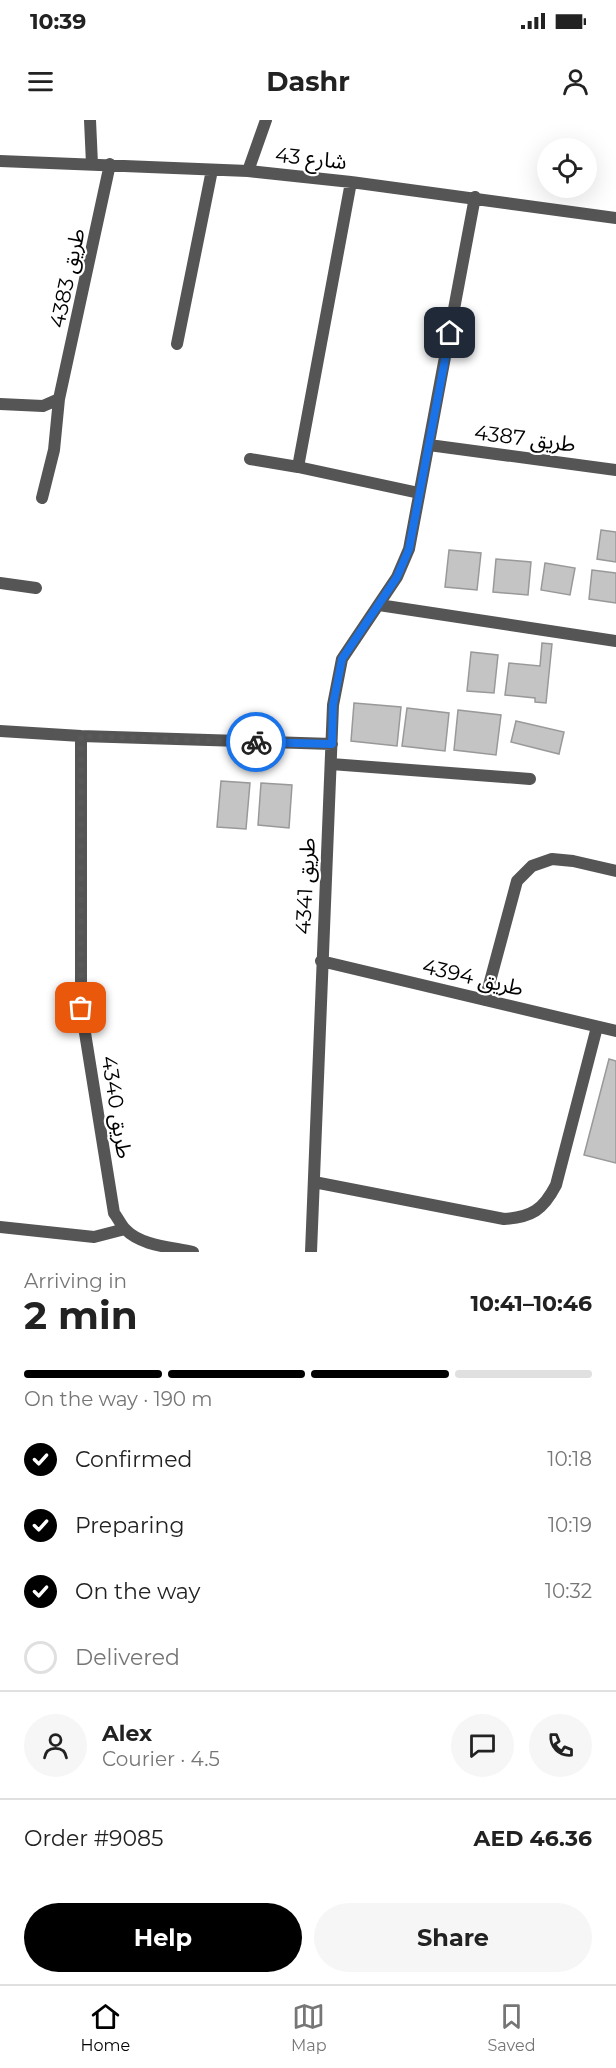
<!DOCTYPE html>
<html lang="en">
<head>
<meta charset="utf-8">
<style>
	:root { --surface:#fff; --page:#f6f6f6; --text:#222; --muted:#767676; --line:#e0e0e0; --accent:#000 }
	body { margin:0; font-family:Montserrat,"Noto Sans Arabic",sans-serif; background:var(--page); color:var(--text); height:100vh; display:flex; flex-direction:column; font-size:22px; white-space:nowrap }
	* { box-sizing:border-box; margin:0 }
	p { font-size:20px; color:var(--muted) }
	.icon { flex:none; width:33px; height:33px; fill:none; stroke:currentColor; stroke-width:2; stroke-linecap:round; stroke-linejoin:round }
	.map { position:relative; height:1132px; overflow:hidden }
	.panel { display:flex; flex-direction:column; background:var(--surface); flex:1 }
	.panel>* { flex:none }
	.fabs { position:absolute; left:537px; top:18px; display:grid; gap:12px }
	.fabs a { display:grid; place-items:center; width:60px; height:60px; border-radius:50%; background:var(--surface); box-shadow:0 6px 24px #0002; font-size:30px }
	.pin { position:absolute; display:grid; place-items:center; width:51px; height:51px; color:#fff; margin:-26px; border-radius:12px; box-shadow:0 3px 9px #0006 }
	.courier { position:absolute; display:grid; place-items:center; width:60px; height:60px; margin:-30px; border:4px solid #1a73e8; border-radius:50%; background:#fff; color:#222; box-shadow:0 2px 8px #0007 }
	.summary em { font-style:normal; font-weight:700 }
	.summary div { display:flex; flex-direction:column-reverse }
	.summary { display:flex; align-items:center; justify-content:space-between; height:102px; padding:0 24px }
	h1 { font-size:39px; font-weight:700; line-height:45px }
	.bar { display:grid; grid-template-columns:repeat(4,1fr); gap:9px 6px; align-content:center; height:72px; padding:0 24px }
	.bar i { height:8px; border-radius:4px; background:var(--line) }
	.bar .on { background:var(--accent) }
	.bar p { grid-column:span 4 }
	.line { display:flex; align-items:center; gap:15px; padding:0 24px; border-top:2px solid var(--line) }
	.line div { flex:1 }
	.round { display:grid; place-items:center; flex:none; width:63px; height:63px; border-radius:32px; background:var(--page) }
	ol { padding:0 24px; list-style:none }
	li { display:flex; align-items:center; gap:18px; height:66px }
	li p { margin-inline-start:auto }
	li .icon { padding:6px; border-radius:50%; background:var(--accent); color:#fff; stroke-width:4 }
	li:last-child { color:var(--muted) }
	li i { width:33px; height:33px; border:3px solid var(--line); border-radius:50% }
	.primary-button { display:flex; gap:12px; margin-top:auto; padding:12px 24px }
	.primary-button a { flex:1; height:69px; border-radius:36px; background:var(--accent); color:#fff; font-size:24px; font-weight:700; line-height:69px; text-align:center }
	.primary-button a+a { background:var(--page); color:var(--text) }
	.status { display:flex; justify-content:space-between; align-items:center; height:42px; padding:0 30px; background:var(--surface); direction:ltr }
	.status svg { height:16px; fill:currentColor }
	header { display:flex; justify-content:space-between; align-items:center; height:78px; padding:0 24px; background:var(--surface); font-size:27px; font-weight:700 }
	.menu { display:flex; justify-content:space-around; align-items:center; height:84px; border-top:2px solid var(--line); background:var(--surface); font-size:16px; color:var(--muted) }
	.menu a { display:grid; justify-items:center; gap:3px }
	.menu .on { color:var(--accent) }
	.map>svg:first-child { display:block }
	.building { fill:#c4c4c4; stroke:#999; stroke-width:1.5 }
	.lines { fill:none; stroke-linecap:round; stroke-linejoin:round }
	.street { stroke:#555; stroke-width:12 }
	.done { stroke:#595959; stroke-width:6; stroke-dasharray:0 10.8 }
	.route { stroke:#1a73e8; stroke-width:8 }
	.labels { text-anchor:middle; dominant-baseline:central; stroke-width:4.5; stroke-linejoin:round; paint-order:stroke }
	.street-label { font-size:21px; fill:#000; stroke:#fff }
</style>
</head>
<body>
<div class="status"><b>10:39</b><svg viewBox="0 0 49 12"><path d="M0 12V9h3v3zM5 12V6h3v6zM10 12V3h3v9zM15 12V0h3v12zM26 1h20v11H26zM47 4h2v5h-2z"/></svg></div>
<header><svg class="icon" aria-label="menu" viewBox="0 0 24 24"><path d="M4 6h16M4 12h16M4 18h16"/></svg>Dashr<svg class="icon" aria-label="person" viewBox="0 0 24 24"><circle cx="12" cy="8" r="4"/><path d="M4 21q1-7 8-7t8 7"/></svg></header>
<div class="map">
<svg width="616" height="1132" viewBox="0 0 616 1132">
	<rect width="100%" height="100%" fill="#fff"/>
	<path class="building" d="M601 410 616 412V442L597 439Z
		M449 430 481 433 477 470 445 467Z
		M496 439 531 442 528 475 493 472Z
		M545 443 575 448 570 475 541 470Z
		M592 450 616 453V483L589 479Z
		M542 523 552 524 546 583 535 582V578L505 575 509 543 540 546Z
		M471 532 498 535 494 573 467 571Z
		M354 583 401 587 397 626 351 621Z
		M407 588 449 593 445 631 402 626Z
		M458 590 501 595 496 635 454 630Z
		M516 601 564 612 559 634 511 622Z
		M221 661 250 663 246 709 217 707Z
		M261 663 292 665 289 708 258 705Z
		M609 939 616 941V1043L584 1035Z"/>
	<g class="lines">
		<path class="street" d="M90 0 92 44
			M0 41 248 51 351 62 616 98
			M248 51 266 0
			M177 224 212 50
			M0 284 43 286 59 279
			M429 325 616 350
			M250 339 298 347 419 373
			M298 347 351 62
			M42 378 54 330 59 279 110 44
			M0 463 36 468
			M379 485 616 521
			M0 611 81 616 332 624
			M81 616V888L114 1093C118 1098 121 1105 125 1109 141 1126 171 1127 193 1132
			M331 644 530 659
			M321 841 616 911
			M485 880 517 761 532 746 552 739 573 741 616 751
			M314 1062 504 1099C532 1097 543 1090 556 1065L597 907
			M0 1107 94 1117 125 1109
			M311 1132 333 585 342 539 397 457 409 429 475 77"/>
	</g>
	<g class="lines">
		<path class="done" d="M81 888V616L256 622"/>
		<path class="route" d="M256 622 332 624 333 585 342 539 397 457 409 429 450 213"/>
	</g>
	<g class="labels">
		<g class="street-label">
			<text transform="translate(311 38) rotate(6)">شارع 43</text>
			<text transform="translate(67 158) rotate(-78)">طريق 4383</text>
			<text transform="translate(525 318) rotate(7)">طريق 4387</text>
			<text transform="translate(305 766) rotate(-87)">طريق 4341</text>
			<text transform="translate(473 857) rotate(13)">طريق 4394</text>
			<text transform="translate(117 987) rotate(81)">طريق 4340</text>
		</g>
	</g>
</svg>
<div class="fabs">
<a><svg class="icon" aria-label="locate" viewBox="0 0 24 24"><circle cx="12" cy="12" r="6"/><path d="M12 2v4M12 18v4M2 12h4M18 12h4"/></svg></a>
</div>
<div class="pin" style="left:81px;top:888px;background:#ea580c"><svg class="icon" aria-label="bag" viewBox="0 0 24 24"><path d="M5 8h14l-1 12H6zM9 8a3 3 0 0 1 6 0"/></svg></div>
<div class="pin" style="left:450px;top:213px;background:#1f2937"><svg class="icon" aria-label="home" viewBox="0 0 24 24"><path d="M3 11l9-7 9 7M6 9v11h12V9"/></svg></div>
<div class="courier" style="left:256px;top:622px"><svg class="icon" aria-label="bike" viewBox="0 0 24 24"><circle cx="6" cy="16" r="4"/><circle cx="18" cy="16" r="4"/><path d="M6 16l4-8h5l3 8M10 8l3 8H6M13 5h3"/></svg></div>
</div>
<section class="panel">
<div class="summary"><div><h1>2 min</h1><p>Arriving in</p></div><em>10:41–10:46</em></div>
<div class="bar"><i class="on"></i><i class="on"></i><i class="on"></i><i></i><p>On the way · 190 m</p></div>
<ol>
<li><svg class="icon" aria-label="check" viewBox="0 0 24 24"><path d="M5 12l5 5 9-10"/></svg>Confirmed<p>10:18</p></li>
<li><svg class="icon" aria-label="check" viewBox="0 0 24 24"><path d="M5 12l5 5 9-10"/></svg>Preparing<p>10:19</p></li>
<li><svg class="icon" aria-label="check" viewBox="0 0 24 24"><path d="M5 12l5 5 9-10"/></svg>On the way<p>10:32</p></li>
<li><i></i>Delivered</li>
</ol>
<div class="line" style="height:108px"><a class="round"><svg class="icon" aria-label="person" viewBox="0 0 24 24"><circle cx="12" cy="8" r="4"/><path d="M4 21q1-7 8-7t8 7"/></svg></a><div><b>Alex</b><p>Courier · 4.5</p></div><a class="round"><svg class="icon" aria-label="chat" viewBox="0 0 24 24"><path d="M4 5h16v11H9l-5 4z"/></svg></a><a class="round"><svg class="icon" aria-label="phone" viewBox="0 0 24 24"><path d="M5 4h4l2 5-3 2q2 4 5 5l2-3 5 2v4C11 20 4 13 5 4z"/></svg></a></div>
<div class="line" style="height:78px"><div>Order #9085</div><b>AED 46.36</b></div>
<div class="primary-button"><a>Help</a><a>Share</a></div>
</section>
<nav class="menu">
<a class="on"><svg class="icon" aria-label="home" viewBox="0 0 24 24"><path d="M3 11l9-7 9 7M6 9v11h12V9"/></svg>Home</a>
<a><svg class="icon" aria-label="map" viewBox="0 0 24 24"><path d="M3 6l6-2 6 2 6-2v14l-6 2-6-2-6 2zM9 4v14M15 6v14"/></svg>Map</a>
<a><svg class="icon" aria-label="saved" viewBox="0 0 24 24"><path d="M7 4h10v16l-5-4-5 4z"/></svg>Saved</a>
</nav>
</body>
</html>
